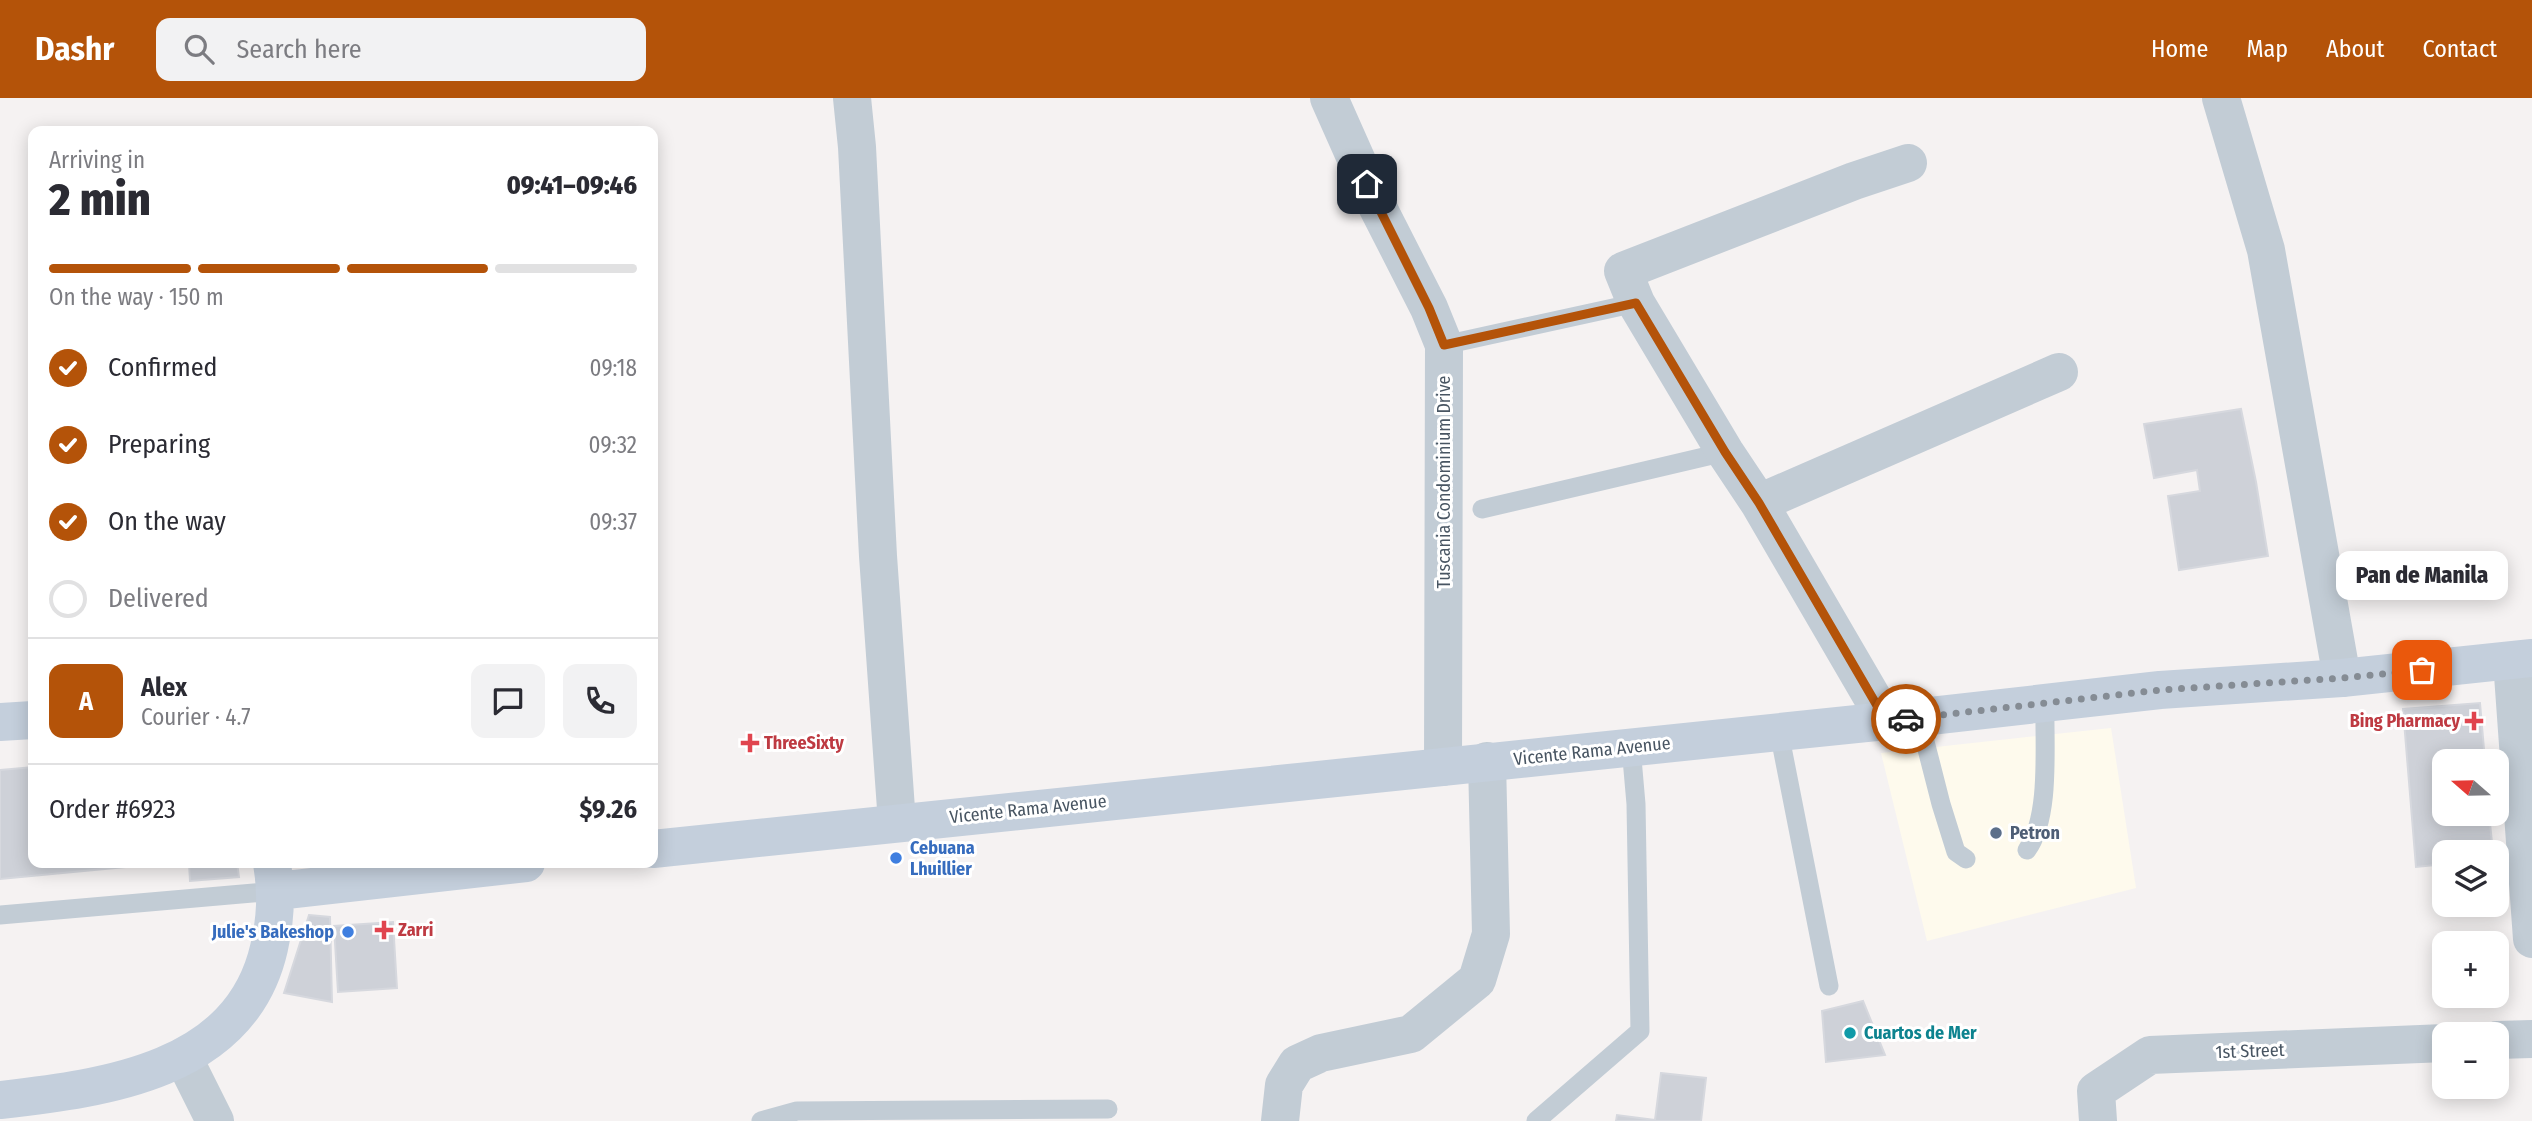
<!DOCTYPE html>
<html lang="en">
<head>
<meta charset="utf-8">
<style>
	:root { --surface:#fff; --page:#f2f2f3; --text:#2b2b33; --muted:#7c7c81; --line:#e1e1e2; --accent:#b45309 }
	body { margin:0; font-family:"Fira Sans Condensed",sans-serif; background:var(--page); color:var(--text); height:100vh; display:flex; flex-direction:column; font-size:26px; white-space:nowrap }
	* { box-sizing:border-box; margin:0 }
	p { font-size:23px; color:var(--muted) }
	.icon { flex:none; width:38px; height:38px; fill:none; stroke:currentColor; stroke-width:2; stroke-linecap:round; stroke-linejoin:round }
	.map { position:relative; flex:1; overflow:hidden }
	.panel { position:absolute; left:28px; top:28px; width:630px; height:742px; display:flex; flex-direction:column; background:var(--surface); border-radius:14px; box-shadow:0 4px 18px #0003 }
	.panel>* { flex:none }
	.needle { width:46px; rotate:290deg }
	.buttons { position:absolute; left:2432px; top:651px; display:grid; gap:14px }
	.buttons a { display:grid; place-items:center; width:77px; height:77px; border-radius:14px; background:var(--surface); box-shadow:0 4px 18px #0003; font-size:35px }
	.pin { position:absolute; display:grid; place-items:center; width:60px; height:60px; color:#fff; margin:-30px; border-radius:14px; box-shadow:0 4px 10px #0006 }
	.courier { position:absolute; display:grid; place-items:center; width:70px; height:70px; margin:-35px; border:5px solid #b45309; border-radius:50%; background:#fff; color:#222; box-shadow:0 2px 9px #0007 }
	.bubble { position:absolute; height:49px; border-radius:14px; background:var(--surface); box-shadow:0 4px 18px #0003; font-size:23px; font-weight:800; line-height:49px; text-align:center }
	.head em { font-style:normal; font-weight:800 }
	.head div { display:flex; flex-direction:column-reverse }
	.head { display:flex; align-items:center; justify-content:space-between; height:119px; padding:0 21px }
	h1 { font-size:46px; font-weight:800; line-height:52px }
	.bar { display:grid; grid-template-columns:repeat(4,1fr); gap:10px 7px; align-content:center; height:84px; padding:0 21px }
	.bar i { height:9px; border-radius:5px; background:var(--line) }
	.bar .on { background:var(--accent) }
	.bar p { grid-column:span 4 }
	.line { display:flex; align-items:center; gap:18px; padding:0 21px; border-top:2px solid var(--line) }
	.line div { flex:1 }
	.round { display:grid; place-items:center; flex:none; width:74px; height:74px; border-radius:14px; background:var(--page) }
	ol { padding:0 21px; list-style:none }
	li { display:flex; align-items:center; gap:21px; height:77px }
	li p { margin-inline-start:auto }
	li .icon { padding:7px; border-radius:50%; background:var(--accent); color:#fff; stroke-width:4 }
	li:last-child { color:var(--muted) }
	li i { width:38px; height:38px; border:4px solid var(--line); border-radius:50% }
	header { display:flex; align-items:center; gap:42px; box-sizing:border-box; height:98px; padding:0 35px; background:var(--accent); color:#fff }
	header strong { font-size:33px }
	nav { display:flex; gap:38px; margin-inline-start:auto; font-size:24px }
	.search { width:490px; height:63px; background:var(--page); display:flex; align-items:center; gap:18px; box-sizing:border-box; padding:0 24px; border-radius:14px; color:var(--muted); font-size:26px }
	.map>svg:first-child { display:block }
	.commercial { fill:#fefaed }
	.building { fill:#ced1d8; stroke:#d6d8de; stroke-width:2 }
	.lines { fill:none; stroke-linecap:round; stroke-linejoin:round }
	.lane { stroke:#c2ccd5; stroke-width:19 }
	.street { stroke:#c2ccd5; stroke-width:38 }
	.secondary { stroke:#c4cfdc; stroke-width:38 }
	.done { stroke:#858c94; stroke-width:7; stroke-dasharray:0 12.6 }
	.route { stroke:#b45309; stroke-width:9 }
	.health-dot { fill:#e0444e; stroke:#fff; stroke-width:2.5 }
	.service-dot { fill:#5c6f8a; stroke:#fff; stroke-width:2.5 }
	.shop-dot { fill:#3f7fe0; stroke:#fff; stroke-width:2.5 }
	.culture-dot { fill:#0f9aa8; stroke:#fff; stroke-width:2.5 }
	.labels { text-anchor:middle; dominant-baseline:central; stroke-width:6; stroke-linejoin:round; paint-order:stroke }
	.street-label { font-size:18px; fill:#485562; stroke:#fff }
	.health-label { font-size:18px; font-weight:bold; fill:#be3a42; stroke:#fff; text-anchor:start }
	.service-label { font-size:18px; font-weight:bold; fill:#4e5e75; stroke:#fff; text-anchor:start }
	.shop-label { font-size:18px; font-weight:bold; fill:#366cbe; stroke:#fff; text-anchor:start }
	.culture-label { font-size:18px; font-weight:bold; fill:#0d838f; stroke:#fff; text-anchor:start }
</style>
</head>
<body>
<header>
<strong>Dashr</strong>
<div class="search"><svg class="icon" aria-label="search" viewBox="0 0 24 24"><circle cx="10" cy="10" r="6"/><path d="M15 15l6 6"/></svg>Search here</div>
<nav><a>Home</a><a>Map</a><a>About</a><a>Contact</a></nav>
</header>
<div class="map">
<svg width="2532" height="1023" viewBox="0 0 2532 1023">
	<rect width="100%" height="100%" fill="#f5f2f2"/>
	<path class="commercial" d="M2111 630 2136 790 1927 843 1881 655Z"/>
	<path class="building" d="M2241 311 2256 384 2268 458 2179 472 2168 398 2200 393 2197 372 2154 380 2144 326Z
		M2480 605 2485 663H2445V716H2489L2493 754H2445V766L2416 769 2403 611Z
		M33 669V765H134L135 768 0 781V672Z
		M189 765H237L239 779 190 783Z
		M309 817 330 819 332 904 284 895Z
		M393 824 397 890 338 894 334 828Z
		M1863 903 1885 957 1826 964 1822 913Z
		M1661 975 1706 980 1701 1023H1616L1617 1017 1655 1022Z"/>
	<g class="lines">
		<path class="lane" d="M1444 247 1636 205
			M1482 411 1725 354
			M1919 620 1941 706 1956 754 1966 761
			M1779 634 1829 888
			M2027 752C2051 719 2044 646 2045 605
			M0 817 277 793
			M761 1023 797 1013 1108 1011
			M1536 1023 1640 933 1636 706 1631 649"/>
		<path class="street" d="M852 0 857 49 878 458 897 725
			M1329 0 1377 108 1429 210 1444 247 1443 669
			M2221 0 2266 152 2342 580
			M1759 405 2059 274
			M2512 563 2532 841
			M1886 623 1759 405 1725 354 1636 205 1623 173 1854 83 1908 65
			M2497 942 2532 941
			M183 959 215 1023
			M1280 1023 1284 987 1297 966 1321 955 1411 936 1477 882 1491 836 1487 663
			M2098 1023 2096 993 2150 957 2445 945"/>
		<path class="secondary" d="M0 624 33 622
			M653 751 1886 623 2160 592 2342 580 2532 560
			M277 793 526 765
			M0 1002C106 990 241 973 269 850 276 820 277 795 272 765"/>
	</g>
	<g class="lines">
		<path class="done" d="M1906 621 2160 592 2342 580 2422 572"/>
		<path class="route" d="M1367 86 1429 210 1444 247 1636 205 1725 354 1759 405 1886 623 1906 621"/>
	</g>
	<g class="health-dot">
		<path d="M2470.5 612.5h7v7h7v7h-7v7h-7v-7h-7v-7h7z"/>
		<path d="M746.5 634.5h7v7h7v7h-7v7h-7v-7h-7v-7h7z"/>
		<path d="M380.5 821.5h7v7h7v7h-7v7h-7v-7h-7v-7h7z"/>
	</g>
	<circle class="service-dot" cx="1996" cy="735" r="7"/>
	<g class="shop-dot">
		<circle cx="896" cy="760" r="7"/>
		<circle cx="348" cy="834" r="7"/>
	</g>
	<circle class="culture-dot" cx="1850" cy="935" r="7"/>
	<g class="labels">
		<g class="street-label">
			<text transform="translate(1444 384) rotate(-90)">Tuscania Condominium Drive</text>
			<text transform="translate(1592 653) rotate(-6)">Vicente Rama Avenue</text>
			<text transform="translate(1028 711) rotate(-6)">Vicente Rama Avenue</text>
			<text transform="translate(2250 953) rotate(-2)">1st Street</text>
		</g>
		<g class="health-label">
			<text x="2460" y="623" text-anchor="end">Bing Pharmacy</text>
			<text x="764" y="645">ThreeSixty</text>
			<text x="398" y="832">Zarri</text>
		</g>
		<g class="service-label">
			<text x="2010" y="735">Petron</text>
		</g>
		<g class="shop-label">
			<text x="910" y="750">Cebuana<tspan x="910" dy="21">Lhuillier</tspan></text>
			<text x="334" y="834" text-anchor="end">Julie's Bakeshop</text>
		</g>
		<g class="culture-label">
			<text x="1864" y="935">Cuartos de Mer</text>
		</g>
	</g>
</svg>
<div class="buttons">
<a><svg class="needle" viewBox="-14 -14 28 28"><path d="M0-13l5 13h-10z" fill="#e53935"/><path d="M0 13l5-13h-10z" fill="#7c7c81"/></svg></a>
<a><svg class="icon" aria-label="layers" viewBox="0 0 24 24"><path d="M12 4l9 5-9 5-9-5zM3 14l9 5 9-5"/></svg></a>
<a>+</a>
<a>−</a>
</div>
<div class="pin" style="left:2422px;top:572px;background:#ea580c"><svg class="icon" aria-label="bag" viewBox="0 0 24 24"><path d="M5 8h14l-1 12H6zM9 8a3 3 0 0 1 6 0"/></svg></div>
<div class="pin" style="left:1367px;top:86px;background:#1f2937"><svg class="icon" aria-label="home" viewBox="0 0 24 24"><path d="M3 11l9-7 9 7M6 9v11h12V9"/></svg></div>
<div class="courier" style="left:1906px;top:621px"><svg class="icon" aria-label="car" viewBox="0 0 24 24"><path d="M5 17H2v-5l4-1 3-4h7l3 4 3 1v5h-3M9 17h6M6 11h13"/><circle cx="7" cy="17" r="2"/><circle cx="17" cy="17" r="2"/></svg></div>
<div class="bubble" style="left:2336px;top:453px;width:172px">Pan de Manila</div>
<section class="panel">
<div class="head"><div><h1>2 min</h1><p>Arriving in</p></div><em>09:41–09:46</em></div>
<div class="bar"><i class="on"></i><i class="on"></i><i class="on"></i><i></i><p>On the way · 150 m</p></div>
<ol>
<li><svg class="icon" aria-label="check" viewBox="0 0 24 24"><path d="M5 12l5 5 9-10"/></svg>Confirmed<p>09:18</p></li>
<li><svg class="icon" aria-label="check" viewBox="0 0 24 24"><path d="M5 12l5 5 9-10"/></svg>Preparing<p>09:32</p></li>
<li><svg class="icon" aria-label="check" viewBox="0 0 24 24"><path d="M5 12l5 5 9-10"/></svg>On the way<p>09:37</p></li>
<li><i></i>Delivered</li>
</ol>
<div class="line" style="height:126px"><b class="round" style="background:var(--accent);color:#fff">A</b><div><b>Alex</b><p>Courier · 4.7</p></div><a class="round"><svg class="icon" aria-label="chat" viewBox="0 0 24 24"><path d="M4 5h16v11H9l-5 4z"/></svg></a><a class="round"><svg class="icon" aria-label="phone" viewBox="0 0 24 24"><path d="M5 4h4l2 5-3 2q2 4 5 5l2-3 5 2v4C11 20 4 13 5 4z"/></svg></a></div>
<div class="line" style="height:91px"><div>Order #6923</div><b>$9.26</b></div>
</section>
</div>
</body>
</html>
